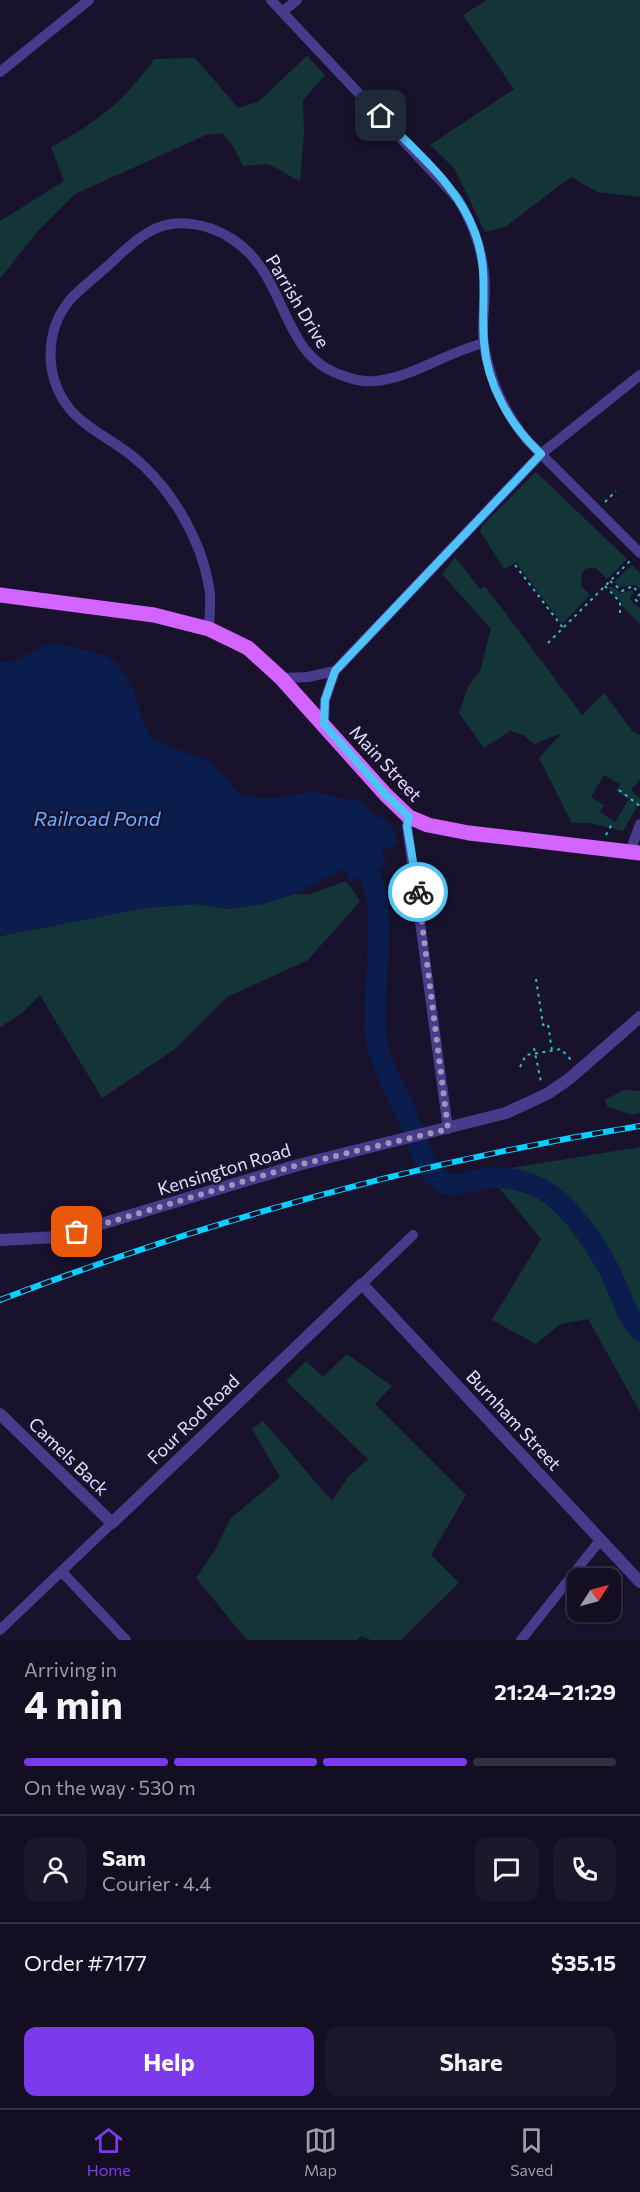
<!DOCTYPE html>
<html lang="en">
<head>
<meta charset="utf-8">
<style>
	:root { --surface:#130e22; --page:#1c172a; --text:#f1f3f6; --muted:#9d9ca5; --line:#322e40; --accent:#7c3aed }
	body { margin:0; font-family:Commissioner,sans-serif; background:var(--page); color:var(--text); height:100vh; display:flex; flex-direction:column; font-size:22px; white-space:nowrap }
	* { box-sizing:border-box; margin:0 }
	p { font-size:20px; color:var(--muted) }
	.icon { flex:none; width:33px; height:33px; fill:none; stroke:currentColor; stroke-width:2; stroke-linecap:round; stroke-linejoin:round }
	.map { position:relative; height:1640px; overflow:hidden }
	.drawer { display:flex; flex-direction:column; background:var(--surface); flex:1 }
	.drawer>* { flex:none }
	.needle { width:39px; rotate:54deg }
	.tools { position:absolute; left:567px; top:1568px; display:grid; gap:12px }
	.tools a { display:grid; place-items:center; width:54px; height:54px; border-radius:12px; background:var(--surface); box-shadow:0 2px 4px #0004,0 0 0 2px var(--line); font-size:30px }
	.pin { position:absolute; display:grid; place-items:center; width:51px; height:51px; color:#fff; margin:-26px; border-radius:12px; box-shadow:0 3px 9px #0006 }
	.courier { position:absolute; display:grid; place-items:center; width:60px; height:60px; margin:-30px; border:4px solid #4fc3f7; border-radius:50%; background:#fff; color:#222; box-shadow:0 2px 8px #0007 }
	.headline em { font-style:normal; font-weight:700 }
	.headline div { display:flex; flex-direction:column-reverse }
	.headline { display:flex; align-items:center; justify-content:space-between; height:102px; padding:0 24px }
	h1 { font-size:39px; font-weight:700; line-height:45px }
	.bar { display:grid; grid-template-columns:repeat(4,1fr); gap:9px 6px; align-content:center; height:72px; padding:0 24px }
	.bar i { height:8px; border-radius:4px; background:var(--line) }
	.bar .on { background:var(--accent) }
	.bar p { grid-column:span 4 }
	.line { display:flex; align-items:center; gap:15px; padding:0 24px; border-top:2px solid var(--line) }
	.line div { flex:1 }
	.round { display:grid; place-items:center; flex:none; width:63px; height:63px; border-radius:12px; background:var(--page) }
	.action { display:flex; gap:12px; margin-top:auto; padding:12px 24px }
	.action a { flex:1; height:69px; border-radius:12px; background:var(--accent); color:#fff; font-size:24px; font-weight:700; line-height:69px; text-align:center }
	.action a+a { background:var(--page); color:var(--text) }
	.dock { display:flex; justify-content:space-around; align-items:center; height:84px; border-top:2px solid var(--line); background:var(--surface); font-size:16px; color:var(--muted) }
	.dock a { display:grid; justify-items:center; gap:3px }
	.dock .on { color:var(--accent) }
	.map>svg:first-child { display:block }
	.green { fill:#143537; fill-rule:evenodd }
	.water { fill:#0b1d4d }
	.lines { fill:none; stroke-linecap:round; stroke-linejoin:round }
	.river { stroke:#0b1d4d; stroke-width:21 }
	.path { stroke:#30bcc0; stroke-width:2; stroke-dasharray:3 4.5; stroke-linecap:butt }
	.minor { stroke:#473c8c; stroke-width:10 }
	.tertiary { stroke:#473c8c; stroke-width:12 }
	.primary { stroke:#d364ff; stroke-width:15 }
	.rail-casing { stroke:#09d0ff; stroke-width:6 }
	.rail { stroke:#19122d; stroke-width:4; stroke-dasharray:11; stroke-linecap:butt }
	.done { stroke:#9d96b6; stroke-width:6; stroke-dasharray:0 10.8 }
	.route { stroke:#4fc3f7; stroke-width:8 }
	.labels { text-anchor:middle; dominant-baseline:central; stroke-width:5; stroke-linejoin:round; paint-order:stroke }
	.street-label { font-size:18px; fill:#e4ddff; stroke:#19122d }
	.water-label { font-size:20px; font-style:italic; fill:#6badff; stroke:#19122d }
</style>
</head>
<body>
<div class="map">
<svg width="640" height="1640" viewBox="0 0 640 1640">
	<rect width="100%" height="100%" fill="#19122d"/>
	<path class="green" d="M487 0H640V197L597 192 571 177 505 227 485 232 454 168 430 145 514 89 463 15Z
		M307 56 325 75 303 100 304 133 300 181 268 164 243 166 233 146 222 133 206 135 75 194 36 233 0 279V221L64 181 51 147C96 123 125 101 154 59L195 58 238 108 258 102Z
		M536 472 627 559 607 579 596 568H588L582 572 581 586 590 595 562 624 516 563 504 569 480 531 482 526Z
		M455 557 480 589 485 586 582 715 604 693 633 732 640 735V779L631 790 640 799V802L623 831 590 823H572L539 758 562 733 534 744 523 735 510 731 484 748 459 713 468 687 480 671 491 629 442 574ZM604 775 620 784 616 791 629 799 615 822 600 812 604 805 591 797Z
		M632 565 640 573V590L635 585 619 587 614 582Z
		M611 586 621 593 632 590 634 593 630 597 632 603 640 608V624L621 605 623 603 608 588Z
		M346 881 360 901 308 960 227 997 175 1049 102 1098 40 995 21 1014 0 1027V936L144 908 198 904 227 909 246 907 295 894H311Z
		M624 1090 640 1091V1113L632 1115 607 1106 605 1100Z
		M640 1147V1412L588 1319 560 1324 536 1344 492 1320 541 1239 486 1172Z
		M347 1354 392 1386 375 1404 466 1495 431 1555 459 1583 401 1640H371L362 1636 357 1640H247L196 1578 215 1550 230 1519 280 1477 252 1429 263 1421 332 1501 349 1476 368 1459 286 1381 306 1361 323 1377Z"/>
	<path class="water" d="M54 642 104 655 117 663 132 686 143 721 152 737 183 752 205 759 217 767 240 794 258 798H278L313 791 344 799H361L371 812 389 822 399 844 381 850 387 865 350 883 344 870 295 894 264 904 227 909 198 904 144 908 0 936V662C18 665 36 646 54 642Z"/>
	<g class="lines">
		<path class="river" d="M352 852C400 887 367 990 377 1043 382 1067 395 1089 405 1111 413 1130 419 1149 428 1167 446 1197 461 1181 488 1178 505 1176 522 1180 538 1187 568 1201 599 1248 613 1278 622 1297 626 1315 640 1331"/>
		<path class="path" d="M605 502 616 491
			M515 565 563 628
			M610 581 622 591 633 586 639 594
			M605 586 620 602V616
			M640 594 635 599 640 604
			M548 643 630 561
			M619 790 640 806
			M606 835 613 822
			M536 979 543 1025 548 1024 552 1051
			M534 1048 541 1082
			M520 1067 526 1055 561 1049 572 1061"/>
		<path class="minor" d="M271 0 458 199C475 227 485 257 485 290 485 308 481 328 484 345 490 381 504 412 527 440L640 553
			M282 12 297 0
			M0 72 89 0
			M209 629C209 615 212 600 209 587 201 538 170 486 131 455 110 438 82 427 66 404 45 374 45 331 69 301 78 290 92 280 103 270 118 257 131 242 149 232 174 217 208 223 232 239 290 276 278 356 344 376 354 380 365 382 376 381 413 377 447 352 484 343
			M281 678 308 677 335 671 541 454 640 375
			M324 724 325 700 335 671
			M409 817 407 826 448 1129
			M630 852 640 824
			M362 1284 413 1235
			M62 1572 126 1640
			M0 1630 112 1523
			M521 1640 601 1539"/>
		<path class="tertiary" d="M0 1240 58 1237 298 1165 506 1113 547 1094 569 1079 640 1017
			M0 1414 112 1523 362 1284 640 1582"/>
		<path class="primary" d="M0 595 154 615 209 629 248 648 281 678 386 795 409 817 428 825 469 833 640 853"/>
		<defs>
			<path id="rail" d="M0 1300C207 1221 421 1161 640 1126"/>
		</defs>
		<use href="#rail" class="rail-casing"/>
		<use href="#rail" class="rail"/>
	</g>
	<g class="lines">
		<path class="done" d="M77 1232 298 1165 448 1129 418 892"/>
		<path class="route" d="M381 116C415 151 458 185 475 233 489 269 481 304 484 342 487 385 510 425 541 454L335 671 325 700 324 724 386 795 409 817 407 826 418 892"/>
	</g>
	<g class="labels">
		<g class="street-label">
			<text transform="translate(298 301) rotate(59)">Parrish Drive</text>
			<text transform="translate(386 763) rotate(47)">Main Street</text>
			<text transform="translate(224 1169) rotate(-17)">Kensington Road</text>
			<text transform="translate(193 1419) rotate(-44)">Four Rod Road</text>
			<text transform="translate(514 1420) rotate(47)">Burnham Street</text>
			<text transform="translate(69 1456) rotate(44)">Camels Back</text>
		</g>
		<g class="water-label">
			<text x="97" y="818">Railroad Pond</text>
		</g>
	</g>
</svg>
<div class="tools">
<a><svg class="needle" viewBox="-14 -14 28 28"><path d="M0-13l5 13h-10z" fill="#e53935"/><path d="M0 13l5-13h-10z" fill="#9d9ca5"/></svg></a>
</div>
<div class="pin" style="left:77px;top:1232px;background:#ea580c"><svg class="icon" aria-label="bag" viewBox="0 0 24 24"><path d="M5 8h14l-1 12H6zM9 8a3 3 0 0 1 6 0"/></svg></div>
<div class="pin" style="left:381px;top:116px;background:#1f2937"><svg class="icon" aria-label="home" viewBox="0 0 24 24"><path d="M3 11l9-7 9 7M6 9v11h12V9"/></svg></div>
<div class="courier" style="left:418px;top:892px"><svg class="icon" aria-label="bike" viewBox="0 0 24 24"><circle cx="6" cy="16" r="4"/><circle cx="18" cy="16" r="4"/><path d="M6 16l4-8h5l3 8M10 8l3 8H6M13 5h3"/></svg></div>
</div>
<section class="drawer">
<div class="headline"><div><h1>4 min</h1><p>Arriving in</p></div><em>21:24–21:29</em></div>
<div class="bar"><i class="on"></i><i class="on"></i><i class="on"></i><i></i><p>On the way · 530 m</p></div>
<div class="line" style="height:108px"><a class="round"><svg class="icon" aria-label="person" viewBox="0 0 24 24"><circle cx="12" cy="8" r="4"/><path d="M4 21q1-7 8-7t8 7"/></svg></a><div><b>Sam</b><p>Courier · 4.4</p></div><a class="round"><svg class="icon" aria-label="chat" viewBox="0 0 24 24"><path d="M4 5h16v11H9l-5 4z"/></svg></a><a class="round"><svg class="icon" aria-label="phone" viewBox="0 0 24 24"><path d="M5 4h4l2 5-3 2q2 4 5 5l2-3 5 2v4C11 20 4 13 5 4z"/></svg></a></div>
<div class="line" style="height:78px"><div>Order #7177</div><b>$35.15</b></div>
<div class="action"><a>Help</a><a>Share</a></div>
</section>
<nav class="dock">
<a class="on"><svg class="icon" aria-label="home" viewBox="0 0 24 24"><path d="M3 11l9-7 9 7M6 9v11h12V9"/></svg>Home</a>
<a><svg class="icon" aria-label="map" viewBox="0 0 24 24"><path d="M3 6l6-2 6 2 6-2v14l-6 2-6-2-6 2zM9 4v14M15 6v14"/></svg>Map</a>
<a><svg class="icon" aria-label="saved" viewBox="0 0 24 24"><path d="M7 4h10v16l-5-4-5 4z"/></svg>Saved</a>
</nav>
</body>
</html>
